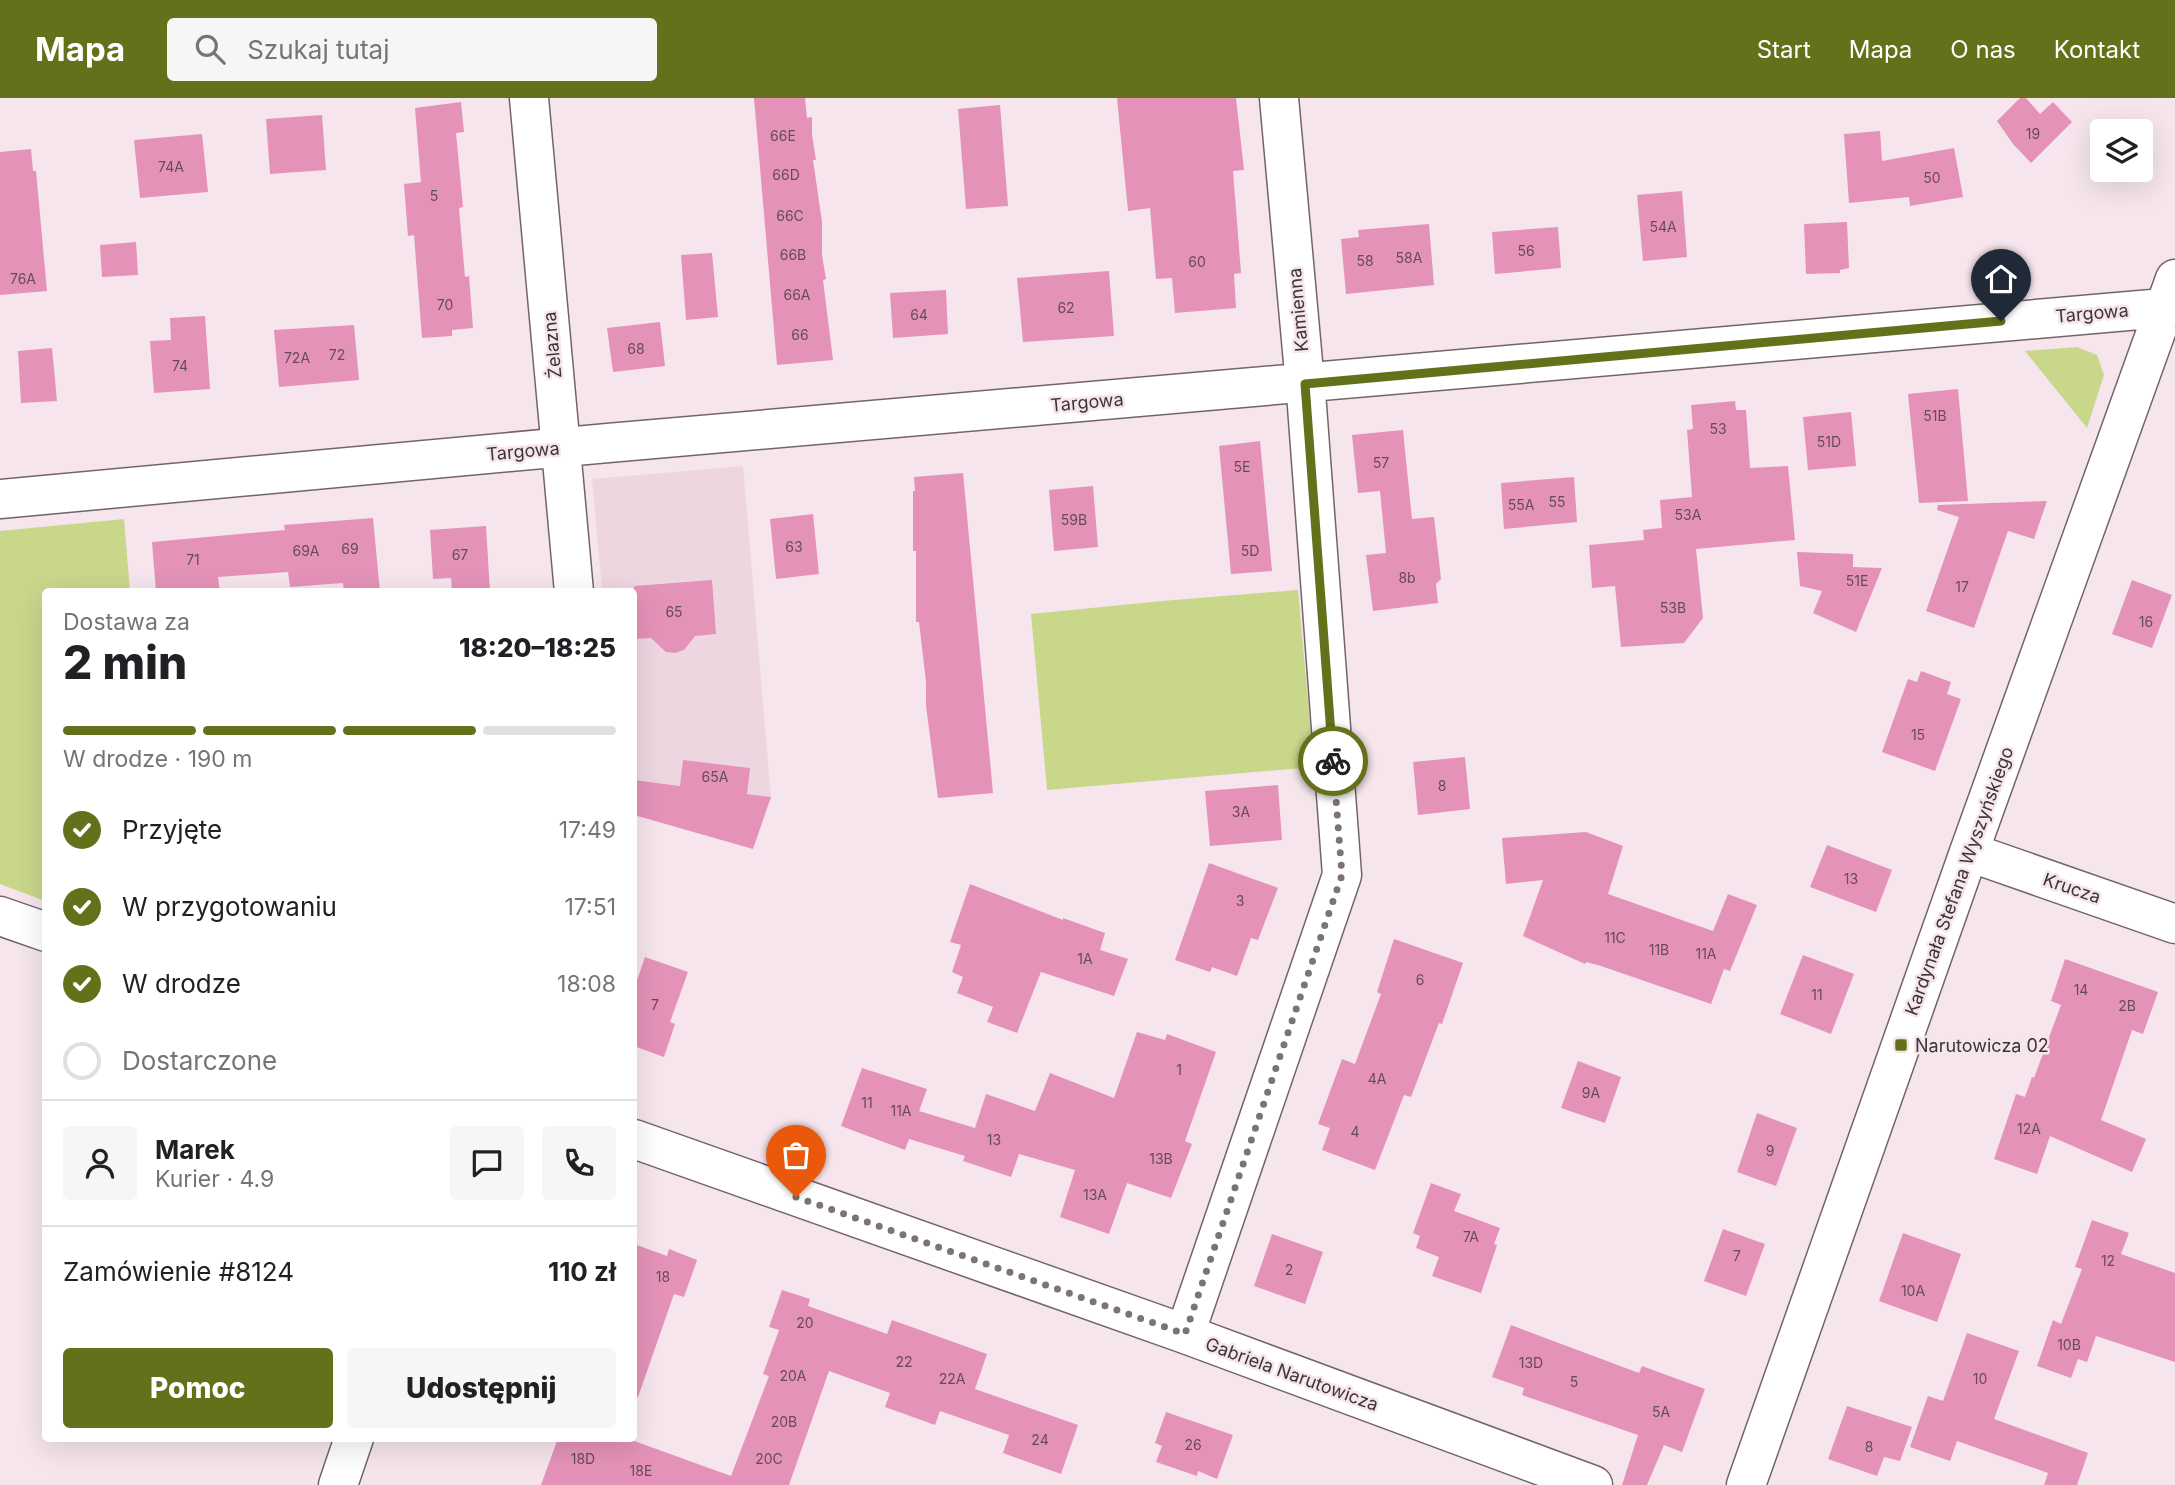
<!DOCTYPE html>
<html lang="pl">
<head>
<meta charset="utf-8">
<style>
	:root { --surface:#fff; --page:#f6f6f6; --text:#202124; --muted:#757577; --line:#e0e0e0; --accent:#65711a }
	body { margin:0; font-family:Inter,sans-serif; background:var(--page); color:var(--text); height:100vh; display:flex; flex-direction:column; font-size:26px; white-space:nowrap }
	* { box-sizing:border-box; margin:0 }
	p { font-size:23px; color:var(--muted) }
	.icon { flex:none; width:38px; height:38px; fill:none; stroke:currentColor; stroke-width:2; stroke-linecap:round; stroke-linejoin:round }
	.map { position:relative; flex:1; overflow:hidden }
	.details { position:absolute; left:42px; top:490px; width:595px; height:854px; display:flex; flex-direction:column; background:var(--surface); border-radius:7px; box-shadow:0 7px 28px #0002 }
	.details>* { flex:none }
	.buttons { position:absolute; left:2090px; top:21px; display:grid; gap:14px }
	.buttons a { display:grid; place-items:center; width:63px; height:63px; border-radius:7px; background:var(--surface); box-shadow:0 7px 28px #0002; font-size:35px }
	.pin { position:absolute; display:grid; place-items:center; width:60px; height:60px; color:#fff; margin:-72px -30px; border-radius:50% 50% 50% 0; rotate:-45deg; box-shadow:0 0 7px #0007 }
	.pin .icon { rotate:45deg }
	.courier { position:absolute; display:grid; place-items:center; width:70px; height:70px; margin:-35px; border:5px solid #65711a; border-radius:50%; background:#fff; color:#222; box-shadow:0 2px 9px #0007 }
	.head em { font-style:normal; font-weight:800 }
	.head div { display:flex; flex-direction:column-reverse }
	.head { display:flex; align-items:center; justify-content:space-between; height:119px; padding:0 21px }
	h1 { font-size:46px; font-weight:800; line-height:52px }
	.bar { display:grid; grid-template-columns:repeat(4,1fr); gap:10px 7px; align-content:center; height:84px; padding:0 21px }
	.bar i { height:9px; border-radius:5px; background:var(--line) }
	.bar .active { background:var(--accent) }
	.bar p { grid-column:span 4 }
	.line { display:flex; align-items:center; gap:18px; padding:0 21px; border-top:2px solid var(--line) }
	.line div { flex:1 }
	.round { display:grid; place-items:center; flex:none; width:74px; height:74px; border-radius:7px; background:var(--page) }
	ol { padding:0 21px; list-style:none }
	li { display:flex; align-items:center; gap:21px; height:77px }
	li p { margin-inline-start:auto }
	li .icon { padding:7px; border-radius:50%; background:var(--accent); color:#fff; stroke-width:4 }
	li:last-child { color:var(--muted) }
	li i { width:38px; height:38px; border:4px solid var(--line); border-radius:50% }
	.cta { display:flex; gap:14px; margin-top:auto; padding:14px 21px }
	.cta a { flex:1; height:80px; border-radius:7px; background:var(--accent); color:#fff; font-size:28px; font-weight:800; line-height:80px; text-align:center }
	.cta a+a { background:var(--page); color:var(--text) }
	header { display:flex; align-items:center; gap:42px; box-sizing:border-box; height:98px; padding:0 35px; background:var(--accent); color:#fff }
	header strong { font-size:33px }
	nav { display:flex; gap:38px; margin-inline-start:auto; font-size:24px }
	.search { width:490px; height:63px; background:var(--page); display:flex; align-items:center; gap:18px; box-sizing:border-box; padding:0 24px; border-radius:7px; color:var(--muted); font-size:26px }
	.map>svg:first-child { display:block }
	.built { fill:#eed6e0 }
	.green { fill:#c9d78b }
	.building { fill:#e592b9 }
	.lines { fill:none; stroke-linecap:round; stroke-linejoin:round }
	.street-casing { stroke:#73646b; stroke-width:41 }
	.street { stroke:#fff; stroke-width:38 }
	.done { stroke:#7d7377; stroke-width:7; stroke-dasharray:0 12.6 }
	.route { stroke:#65711a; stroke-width:9 }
	.poi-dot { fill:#65711a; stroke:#f6e5ec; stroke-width:2.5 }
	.labels { text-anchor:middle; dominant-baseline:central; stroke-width:5; stroke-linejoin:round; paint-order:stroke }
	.number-label { font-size:14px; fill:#664c58 }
	.street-label { font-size:18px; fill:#3c3538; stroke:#f6e5ec }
	.poi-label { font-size:18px; fill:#3c3538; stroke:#f6e5ec; text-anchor:start }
</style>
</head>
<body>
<header>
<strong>Mapa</strong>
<div class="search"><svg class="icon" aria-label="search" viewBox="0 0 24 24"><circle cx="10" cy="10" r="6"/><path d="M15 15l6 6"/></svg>Szukaj tutaj</div>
<nav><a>Start</a><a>Mapa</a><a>O nas</a><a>Kontakt</a></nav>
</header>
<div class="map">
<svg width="2175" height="1387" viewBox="0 0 2175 1387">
	<rect width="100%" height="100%" fill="#f6e5ec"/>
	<path class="built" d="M743 368 771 699 634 682V494L602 493 592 381Z"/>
	<path class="green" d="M2077 249 2097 257 2104 277 2087 330 2025 253Z
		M124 421 130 493 46 494 45 803 0 786V433Z
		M1298 492 1314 669 1047 692 1031 516 1162 503Z"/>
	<path class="building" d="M754 0H805L807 20 812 19V37L816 62H813L822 124V157L826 181 823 182 833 262 777 267Z
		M1117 0H1236L1244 72 1233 73 1241 175 1234 176 1236 210 1175 215 1172 180 1156 181 1150 110 1128 113Z
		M2020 0H2026L2040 16 2053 4 2072 24 2031 65 2013 46 1997 23Z
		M461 4 464 34 456 35 463 109 459 110 465 179 469 178 473 230 452 232V238L422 240 414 137 408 138 404 86 421 84 415 10Z
		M1000 7 1008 108 966 111 958 11Z
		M322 17 326 72 270 76 266 21Z
		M1880 33 1882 63 1954 50 1963 99 1910 108 1909 99 1849 105 1844 36Z
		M202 36 208 94 140 100 134 42Z
		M31 51 33 73H36L47 193 0 197V54Z
		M1682 93 1687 159 1643 163 1637 97Z
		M1847 124 1849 170 1840 172V175L1806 176 1804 126Z
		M1429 126 1434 187 1346 196 1341 141 1359 139 1358 132Z
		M1558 129 1561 170 1495 176 1492 134Z
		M136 144 138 177 102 179 100 147Z
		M712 155 718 219 686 222 681 157Z
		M1109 173 1114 238 1023 244 1017 180Z
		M946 192 948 236 893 240 890 195Z
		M205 218 210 291 154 295 150 243 171 242 170 220Z
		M660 224 665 268 613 274 607 230Z
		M354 227 359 282 279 289 274 232Z
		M52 250 57 303 21 305 18 253Z
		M1958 291 1968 403 1919 405 1908 296Z
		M1735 303 1736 312H1746L1750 370 1788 368 1795 442 1696 451 1703 520 1684 545 1621 549 1615 488 1592 490 1589 447 1644 442 1643 432 1662 430 1660 402 1692 399 1687 332 1693 331 1691 307Z
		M1851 314 1856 368 1808 372 1803 319Z
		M1403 332 1412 421 1434 419 1441 481 1436 486 1438 505 1373 513 1366 457 1386 455 1380 393 1358 395 1352 337Z
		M1260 343 1272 473 1231 476 1219 348Z
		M963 375 993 695 938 700 926 608V584L919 524H916V453H913V393H915L914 379Z
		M1574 379 1577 424 1504 431 1501 385Z
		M1093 388 1098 449 1054 453 1049 392Z
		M2047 403 2034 441 2008 433 1974 530 1926 513 1959 419 1937 412 1938 407Z
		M813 416 819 476 776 481 770 421Z
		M373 420 380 494H344L343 485 290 489 288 474 218 479 220 494H156L152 444 285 432 284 427Z
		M486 428 490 494H452L451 480 433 481 430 432Z
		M1797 454 1853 456V469L1882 470 1856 534 1813 515 1822 493 1800 488Z
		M712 482 716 536 695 538 684 552 675 555 666 554 651 540 634 541V488Z
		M2132 482 2172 497 2152 550 2112 536Z
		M1921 573 1951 584 1947 596 1961 601 1935 673 1882 654 1908 581 1917 584Z
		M1465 659 1470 711 1418 717 1413 664Z
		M683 662 750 670 747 696 771 699 753 751 634 717V682L680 688Z
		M1278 687 1282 742 1210 748 1205 693Z
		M1586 734 1623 748 1608 796 1713 833 1728 796 1757 807 1730 873 1724 871 1711 906 1601 868 1586 864 1585 866 1523 838 1543 782 1506 786 1502 740Z
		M1827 747 1892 772 1876 814 1810 789Z
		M1209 765 1278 790 1258 842 1251 840 1237 878 1212 869 1210 874 1175 862Z
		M970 786 1063 822V820L1105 835 1100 852 1128 861 1114 898 1041 874 1017 935 987 924 993 909 957 895 963 879 952 874 961 847 950 844Z
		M1394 841 1463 865 1442 926 1439 925 1411 999 1404 997 1375 1072 1322 1052 1330 1030 1318 1026 1342 961 1355 966 1381 896 1377 894Z
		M1803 857 1854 876 1831 936 1780 916Z
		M645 859 688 874 670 924 675 926 664 959 634 948V891Z
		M2065 861 2158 894 2143 936 2132 932 2101 1022 2146 1041 2132 1074 2050 1038 2037 1076 1994 1061 2016 996 2025 999 2032 979 2034 980 2061 907 2051 903Z
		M1137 934 1165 942 1167 936 1216 954 1185 1043 1192 1046 1171 1100 1127 1085 1109 1136 1060 1119 1075 1072 1019 1056 1011 1079 963 1063 965 1058 909 1041 905 1052 841 1028 862 970 927 991 919 1013 975 1030 986 996 1035 1013 1050 975 1114 1000Z
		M1578 963 1621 979 1605 1025 1561 1010Z
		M1757 1015 1797 1030 1776 1088 1737 1074Z
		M1431 1085 1461 1096 1454 1113 1500 1130 1494 1146 1497 1147 1481 1195 1432 1178 1439 1159 1416 1150 1420 1138 1413 1135Z
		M2092 1122 2129 1135 2121 1156 2175 1175V1264L2096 1238 2087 1264 2078 1261 2071 1280 2037 1268 2053 1222 2061 1226 2082 1171 2075 1169Z
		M1723 1131 1765 1146 1746 1198 1704 1183Z
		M1903 1135 1961 1156 1937 1224 1879 1203Z
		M1272 1136 1323 1154 1305 1206 1254 1188Z
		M634 1146 667 1158 669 1151 697 1162 684 1199 674 1196 638 1299H634Z
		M782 1192 810 1201 808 1208 887 1236 892 1222 987 1256 975 1291 1078 1327 1061 1376 1003 1355 1009 1337 940 1313 935 1327 885 1309 890 1295 829 1273 789 1387H541L558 1340H626L731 1378 769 1278 763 1276 779 1232 769 1229Z
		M1511 1227 1639 1275 1642 1268 1705 1291 1682 1354 1664 1347 1647 1387H1622L1638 1337 1522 1297 1524 1290 1492 1279Z
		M1967 1235 2019 1253 1994 1321 2088 1355 2077 1387H2044L2048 1375 1957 1343 1950 1363 1910 1349 1928 1298 1943 1303Z
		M1847 1308 1912 1329 1900 1363 1884 1359 1877 1378 1828 1361Z
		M1166 1314 1233 1337 1217 1381 1198 1373 1197 1378 1156 1364 1162 1348 1155 1345Z"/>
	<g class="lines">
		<defs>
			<path id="street" d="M529 0 574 494
				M0 401 608 345 2175 209
				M1969 754 2175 826
				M0 818 46 834
				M634 1041 1185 1236 1593 1387
				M1185 1236 1342 777 1307 308 1279 0
				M338 1387 354 1340
				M1746 1387 1969 754 2175 181"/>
		</defs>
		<use href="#street" class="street-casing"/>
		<use href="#street" class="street"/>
	</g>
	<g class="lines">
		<path class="done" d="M796 1099 1185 1236 1342 777 1333 663"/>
		<path class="route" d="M1333 663 1305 286 2001 223"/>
	</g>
	<rect class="poi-dot" x="1894" y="940" width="14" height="14" rx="3.5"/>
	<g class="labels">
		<g class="number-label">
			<text x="2033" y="35">19</text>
			<text x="783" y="37">66E</text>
			<text x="171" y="68">74A</text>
			<text x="786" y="76">66D</text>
			<text x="1932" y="79">50</text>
			<text x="434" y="97">5</text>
			<text x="790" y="117">66C</text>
			<text x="1663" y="128">54A</text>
			<text x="1526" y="152">56</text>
			<text x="793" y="156">66B</text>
			<text x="1409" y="159">58A</text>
			<text x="1365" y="162">58</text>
			<text x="1197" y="163">60</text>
			<text x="23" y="180">76A</text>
			<text x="797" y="196">66A</text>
			<text x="445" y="206">70</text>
			<text x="1066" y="209">62</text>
			<text x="919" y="216">64</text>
			<text x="800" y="236">66</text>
			<text x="636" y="250">68</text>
			<text x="337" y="256">72</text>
			<text x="297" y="259">72A</text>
			<text x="180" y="267">74</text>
			<text x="1935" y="317">51B</text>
			<text x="1718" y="330">53</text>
			<text x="1829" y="343">51D</text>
			<text x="1381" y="364">57</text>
			<text x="1242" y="368">5E</text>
			<text x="1557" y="403">55</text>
			<text x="1521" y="406">55A</text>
			<text x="1688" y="416">53A</text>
			<text x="1074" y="421">59B</text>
			<text x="794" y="448">63</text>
			<text x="350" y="450">69</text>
			<text x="306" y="452">69A</text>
			<text x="1250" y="452">5D</text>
			<text x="460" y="456">67</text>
			<text x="193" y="461">71</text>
			<text x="1407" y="479">8b</text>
			<text x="1857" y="482">51E</text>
			<text x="1962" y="488">17</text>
			<text x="1673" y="509">53B</text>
			<text x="674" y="513">65</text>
			<text x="2146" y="523">16</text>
			<text x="1918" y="636">15</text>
			<text x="715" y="678">65A</text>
			<text x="1442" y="687">8</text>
			<text x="1241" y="713">3A</text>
			<text x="1851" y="780">13</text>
			<text x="1240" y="802">3</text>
			<text x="1615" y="839">11C</text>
			<text x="1659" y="851">11B</text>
			<text x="1706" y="855">11A</text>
			<text x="1085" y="860">1A</text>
			<text x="1420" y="881">6</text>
			<text x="2081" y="891">14</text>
			<text x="1817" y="896">11</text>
			<text x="655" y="906">7</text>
			<text x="2127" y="907">2B</text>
			<text x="1179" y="971">1</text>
			<text x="1377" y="980">4A</text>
			<text x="1591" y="994">9A</text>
			<text x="867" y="1004">11</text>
			<text x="901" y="1012">11A</text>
			<text x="2029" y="1030">12A</text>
			<text x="1355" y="1033">4</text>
			<text x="994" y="1041">13</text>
			<text x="1770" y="1052">9</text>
			<text x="1161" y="1060">13B</text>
			<text x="1095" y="1096">13A</text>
			<text x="1471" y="1138">7A</text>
			<text x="1737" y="1157">7</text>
			<text x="2108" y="1162">12</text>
			<text x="1289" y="1171">2</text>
			<text x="663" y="1178">18</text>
			<text x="1913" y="1192">10A</text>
			<text x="805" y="1224">20</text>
			<text x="2069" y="1246">10B</text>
			<text x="904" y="1263">22</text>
			<text x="1531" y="1264">13D</text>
			<text x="793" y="1277">20A</text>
			<text x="952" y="1280">22A</text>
			<text x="1980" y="1280">10</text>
			<text x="1574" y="1283">5</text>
			<text x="1661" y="1313">5A</text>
			<text x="784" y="1323">20B</text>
			<text x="1040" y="1341">24</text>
			<text x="1193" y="1346">26</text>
			<text x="1869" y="1348">8</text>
			<text x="583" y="1360">18D</text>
			<text x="769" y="1360">20C</text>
			<text x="641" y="1372">18E</text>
		</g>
		<g class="street-label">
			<text transform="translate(1298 212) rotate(-95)">Kamienna</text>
			<text transform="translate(2092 215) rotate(-5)">Targowa</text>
			<text transform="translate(552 247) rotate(-95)">Żelazna</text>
			<text transform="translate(1087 304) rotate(-5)">Targowa</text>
			<text transform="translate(523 353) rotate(-5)">Targowa</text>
			<text transform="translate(1959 783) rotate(-70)">Kardynała Stefana Wyszyńskiego</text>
			<text transform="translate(2072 790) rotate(19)">Krucza</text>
			<text transform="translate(1292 1276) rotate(20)">Gabriela Narutowicza</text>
		</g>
		<g class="poi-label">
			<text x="1915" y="947">Narutowicza 02</text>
		</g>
	</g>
</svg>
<div class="buttons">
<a><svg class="icon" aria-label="layers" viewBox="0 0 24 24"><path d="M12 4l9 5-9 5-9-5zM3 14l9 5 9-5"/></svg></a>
</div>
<div class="pin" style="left:796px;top:1099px;background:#ea580c"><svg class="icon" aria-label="bag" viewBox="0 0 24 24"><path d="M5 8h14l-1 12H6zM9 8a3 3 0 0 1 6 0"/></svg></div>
<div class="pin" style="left:2001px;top:223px;background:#1f2937"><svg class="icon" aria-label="home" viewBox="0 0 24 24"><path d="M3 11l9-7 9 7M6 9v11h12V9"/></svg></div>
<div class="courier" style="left:1333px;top:663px"><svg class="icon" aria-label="bike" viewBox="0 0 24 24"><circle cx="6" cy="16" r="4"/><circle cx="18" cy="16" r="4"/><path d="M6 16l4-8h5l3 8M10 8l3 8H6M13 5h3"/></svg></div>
<section class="details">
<div class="head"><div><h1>2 min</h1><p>Dostawa za</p></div><em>18:20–18:25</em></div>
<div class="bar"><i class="active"></i><i class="active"></i><i class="active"></i><i></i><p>W drodze · 190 m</p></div>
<ol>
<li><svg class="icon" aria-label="check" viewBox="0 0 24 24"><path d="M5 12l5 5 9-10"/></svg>Przyjęte<p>17:49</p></li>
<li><svg class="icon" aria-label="check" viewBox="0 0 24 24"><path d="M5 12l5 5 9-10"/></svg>W przygotowaniu<p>17:51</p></li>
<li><svg class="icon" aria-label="check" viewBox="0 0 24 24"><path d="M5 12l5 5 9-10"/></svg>W drodze<p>18:08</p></li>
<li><i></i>Dostarczone</li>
</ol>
<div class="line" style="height:126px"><a class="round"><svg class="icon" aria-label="person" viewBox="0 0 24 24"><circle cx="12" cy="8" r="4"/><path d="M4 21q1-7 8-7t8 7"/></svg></a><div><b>Marek</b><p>Kurier · 4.9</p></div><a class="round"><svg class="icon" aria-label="chat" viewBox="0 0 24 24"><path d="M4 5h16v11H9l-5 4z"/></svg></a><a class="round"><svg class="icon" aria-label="phone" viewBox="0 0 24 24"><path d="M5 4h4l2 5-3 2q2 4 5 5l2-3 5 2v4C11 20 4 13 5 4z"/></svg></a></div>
<div class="line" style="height:91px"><div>Zamówienie #8124</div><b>110 zł</b></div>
<div class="cta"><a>Pomoc</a><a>Udostępnij</a></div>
</section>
</div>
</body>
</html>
